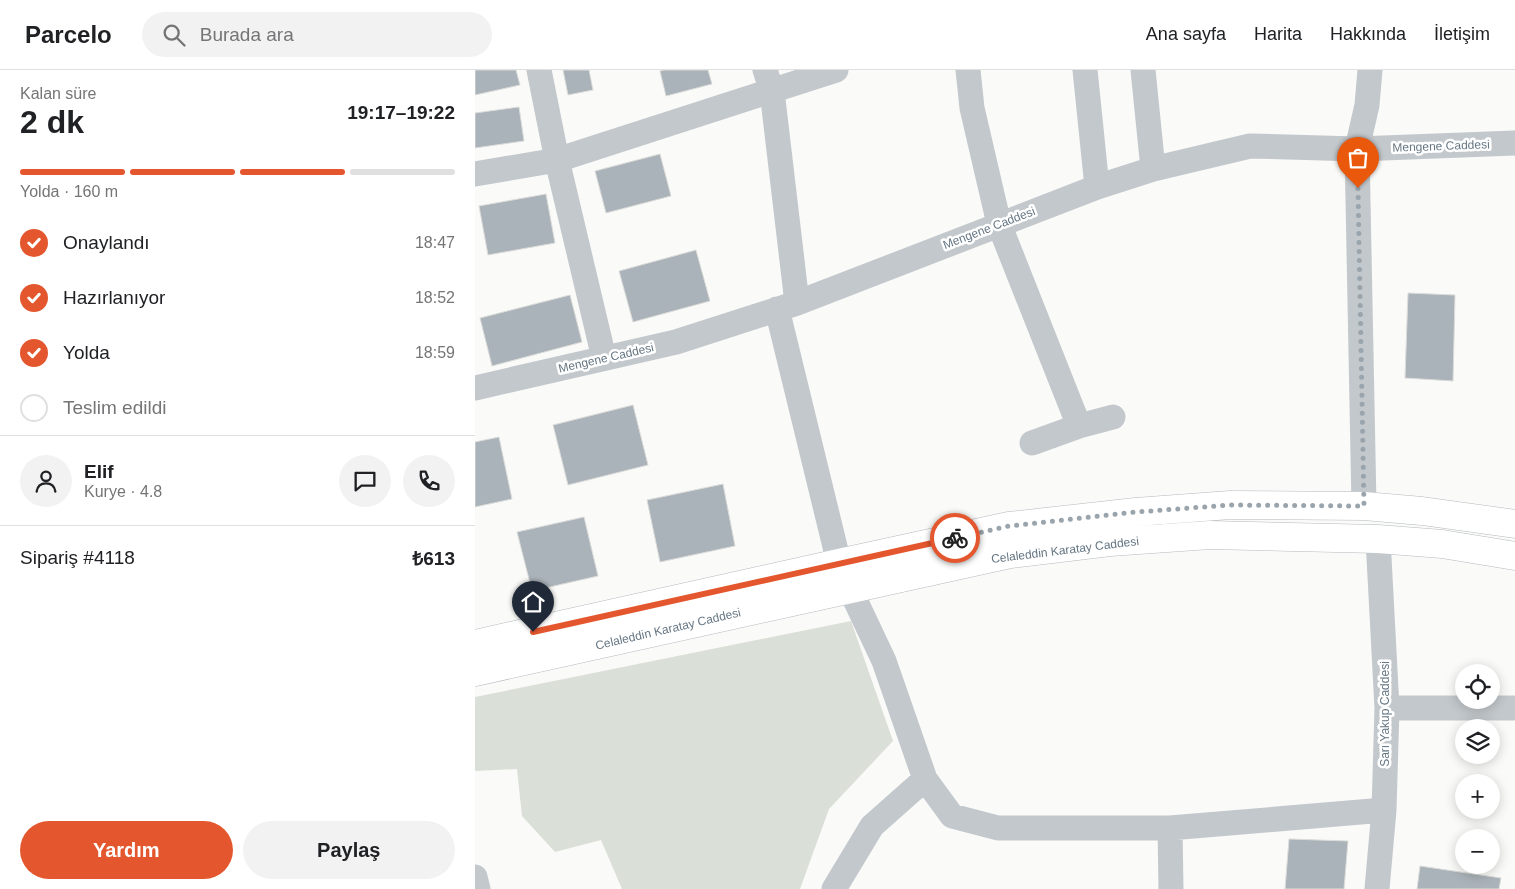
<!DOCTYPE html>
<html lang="tr">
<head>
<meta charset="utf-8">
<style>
	:root { --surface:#fff; --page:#f2f2f2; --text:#202124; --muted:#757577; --line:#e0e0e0; --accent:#e4572e }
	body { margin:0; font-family:Helvetica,sans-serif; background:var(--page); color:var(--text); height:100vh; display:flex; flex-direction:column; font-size:19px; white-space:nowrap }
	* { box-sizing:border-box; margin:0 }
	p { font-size:16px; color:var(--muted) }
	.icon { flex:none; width:28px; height:28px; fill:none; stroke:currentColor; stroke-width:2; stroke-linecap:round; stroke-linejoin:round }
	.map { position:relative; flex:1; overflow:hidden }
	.details { display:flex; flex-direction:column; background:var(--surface); width:475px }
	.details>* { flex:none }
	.controls { position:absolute; left:980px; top:594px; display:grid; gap:10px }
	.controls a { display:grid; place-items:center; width:45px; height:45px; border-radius:50%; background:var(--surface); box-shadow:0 2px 12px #0003; font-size:25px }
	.pin { position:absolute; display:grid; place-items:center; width:42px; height:42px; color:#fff; margin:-51px -21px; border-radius:50% 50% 50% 0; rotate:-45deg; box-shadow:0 0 5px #0007 }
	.pin .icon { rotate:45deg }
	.courier { position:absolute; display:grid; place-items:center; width:50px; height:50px; margin:-25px; border:4px solid #e4572e; border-radius:50%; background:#fff; color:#222; box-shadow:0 1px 6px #0007 }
	.headline em { font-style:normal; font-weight:600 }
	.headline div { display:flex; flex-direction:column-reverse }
	.headline { display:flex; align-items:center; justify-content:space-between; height:85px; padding:0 20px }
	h1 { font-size:32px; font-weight:600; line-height:38px }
	.bar { display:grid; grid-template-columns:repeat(4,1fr); gap:8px 5px; align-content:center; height:60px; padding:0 20px }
	.bar i { height:6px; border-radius:4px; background:var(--line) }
	.bar .active { background:var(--accent) }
	.bar p { grid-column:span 4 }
	.line { display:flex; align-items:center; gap:12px; padding:0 20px; border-top:1px solid var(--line) }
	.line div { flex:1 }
	.round { display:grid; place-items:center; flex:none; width:52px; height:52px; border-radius:26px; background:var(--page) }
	ol { padding:0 20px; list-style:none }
	li { display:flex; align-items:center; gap:15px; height:55px }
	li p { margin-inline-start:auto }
	li .icon { padding:5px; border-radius:50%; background:var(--accent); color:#fff; stroke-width:4 }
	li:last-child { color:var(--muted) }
	li i { width:28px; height:28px; border:2px solid var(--line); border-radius:50% }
	.cta { display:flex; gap:10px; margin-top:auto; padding:10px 20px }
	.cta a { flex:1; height:58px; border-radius:30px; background:var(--accent); color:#fff; font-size:20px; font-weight:600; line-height:58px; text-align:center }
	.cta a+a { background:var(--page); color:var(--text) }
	header { display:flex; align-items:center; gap:30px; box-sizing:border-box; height:70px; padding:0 25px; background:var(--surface); border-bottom:1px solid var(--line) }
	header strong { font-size:24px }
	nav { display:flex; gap:28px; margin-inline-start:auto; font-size:18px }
	.search { width:350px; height:45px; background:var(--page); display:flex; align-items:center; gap:12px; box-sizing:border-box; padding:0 18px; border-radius:28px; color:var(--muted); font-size:19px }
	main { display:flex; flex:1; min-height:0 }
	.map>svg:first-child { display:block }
	.green { fill:#dadfd7 }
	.building { fill:#aab3b9; stroke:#dcdcda }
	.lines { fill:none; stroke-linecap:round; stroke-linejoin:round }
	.major-casing { stroke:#b5babe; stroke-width:29 }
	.minor { stroke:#c3c8cc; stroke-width:25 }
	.major { stroke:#fff; stroke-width:28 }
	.done { stroke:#99a4ac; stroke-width:5; stroke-dasharray:0 9 }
	.route { stroke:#e4572e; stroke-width:6 }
	.labels { text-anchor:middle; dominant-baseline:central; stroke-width:5; stroke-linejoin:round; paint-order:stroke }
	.street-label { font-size:12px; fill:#657683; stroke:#fff }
</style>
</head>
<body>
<header>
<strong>Parcelo</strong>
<div class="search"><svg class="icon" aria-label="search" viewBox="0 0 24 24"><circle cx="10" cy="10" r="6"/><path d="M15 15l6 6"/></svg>Burada ara</div>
<nav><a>Ana sayfa</a><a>Harita</a><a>Hakkında</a><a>İletişim</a></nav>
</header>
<main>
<section class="details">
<div class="headline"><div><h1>2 dk</h1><p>Kalan süre</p></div><em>19:17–19:22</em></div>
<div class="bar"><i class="active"></i><i class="active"></i><i class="active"></i><i></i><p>Yolda · 160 m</p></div>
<ol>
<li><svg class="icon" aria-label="check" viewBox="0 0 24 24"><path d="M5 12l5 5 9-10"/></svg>Onaylandı<p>18:47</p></li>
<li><svg class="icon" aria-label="check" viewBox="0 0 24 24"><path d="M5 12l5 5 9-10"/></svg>Hazırlanıyor<p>18:52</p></li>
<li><svg class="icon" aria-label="check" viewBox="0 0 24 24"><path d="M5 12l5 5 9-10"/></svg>Yolda<p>18:59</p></li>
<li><i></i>Teslim edildi</li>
</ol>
<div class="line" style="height:90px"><a class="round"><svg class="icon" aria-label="person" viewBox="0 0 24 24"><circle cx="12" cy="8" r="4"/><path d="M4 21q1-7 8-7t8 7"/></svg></a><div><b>Elif</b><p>Kurye · 4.8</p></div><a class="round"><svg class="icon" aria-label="chat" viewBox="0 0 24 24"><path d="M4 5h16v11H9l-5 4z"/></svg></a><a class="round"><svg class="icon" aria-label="phone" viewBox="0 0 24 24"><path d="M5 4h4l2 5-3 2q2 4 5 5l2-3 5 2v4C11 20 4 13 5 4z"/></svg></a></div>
<div class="line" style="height:65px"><div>Sipariş #4118</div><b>₺613</b></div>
<div class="cta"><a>Yardım</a><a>Paylaş</a></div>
</section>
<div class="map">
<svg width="1040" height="819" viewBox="0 0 1040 819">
	<rect width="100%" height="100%" fill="#fafaf8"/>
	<path class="green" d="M376 551 418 671 354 739 325 819H147L126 770 80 782 47 746 42 699 0 701V627Z"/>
	<path class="building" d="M0 0H41L45 15 0 25Z
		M88 0H114L118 20 93 25Z
		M189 0H233L237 14 191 26 185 1Z
		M44 37 49 71 0 78V43Z
		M185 84 196 126 131 143 120 101Z
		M71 124 80 173 13 185 4 136Z
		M221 180 235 231 158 252 144 201Z
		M933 223 980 225 978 311 930 308Z
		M95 225 107 272 17 296 5 248Z
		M158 335 173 395 93 415 78 355Z
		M24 367 37 429 0 437V372Z
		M248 414 260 476 185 492 172 430Z
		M109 447 123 506 57 521 42 462Z
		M814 769 873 771 869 819H810Z
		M945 796 1026 808 1024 819H942Z"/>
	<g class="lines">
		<defs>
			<path id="major" d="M0 574 364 493 534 456 661 442 755 435 889 436 947 441 1040 454
				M0 602 535 484 635 472 735 465 903 469 967 474 1040 486"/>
		</defs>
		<use href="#major" class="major-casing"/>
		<path class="minor" d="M64 0 82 90 129 288
			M290 0 297 21 322 233
			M493 0 497 38 524 154 604 356 638 347
			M610 0 622 117
			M668 0 678 99
			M0 104 82 90 361 0
			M302 239 364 493
			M0 318 201 272 322 233 622 117 678 99 775 76 882 79 1040 73
			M557 373 604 356
			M889 436 882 79 892 35 895 0
			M375 519 409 591 450 709 477 746 523 758H695L909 740
			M912 638H1040
			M695 758 696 819
			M0 807 3 819
			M359 819 397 756 450 709
			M902 819 909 740 912 638 903 469"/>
		<use href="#major" class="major"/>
	</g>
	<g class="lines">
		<path class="done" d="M480 468 534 456 661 442 755 435 889 436 883 118"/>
		<path class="route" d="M58 562 480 468"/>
	</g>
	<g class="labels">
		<g class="street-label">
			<text transform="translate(966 76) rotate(-2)">Mengene Caddesi</text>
			<text transform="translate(514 158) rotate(-21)">Mengene Caddesi</text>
			<text transform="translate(131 288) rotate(-13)">Mengene Caddesi</text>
			<text transform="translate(590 480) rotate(-7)">Celaleddin Karatay Caddesi</text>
			<text transform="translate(193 559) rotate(-13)">Celaleddin Karatay Caddesi</text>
			<text transform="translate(910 644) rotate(-90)">Sarı Yakup Caddesi</text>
		</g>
	</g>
</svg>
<div class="controls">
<a><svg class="icon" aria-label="locate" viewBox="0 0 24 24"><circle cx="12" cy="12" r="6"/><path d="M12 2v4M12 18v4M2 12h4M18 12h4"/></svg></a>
<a><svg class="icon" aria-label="layers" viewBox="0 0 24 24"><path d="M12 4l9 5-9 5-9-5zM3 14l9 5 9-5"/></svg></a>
<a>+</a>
<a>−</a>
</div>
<div class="pin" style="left:883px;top:118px;background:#ea580c"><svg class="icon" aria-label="bag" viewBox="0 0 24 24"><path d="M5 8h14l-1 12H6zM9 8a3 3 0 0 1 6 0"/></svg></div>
<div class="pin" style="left:58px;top:562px;background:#1f2937"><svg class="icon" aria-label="home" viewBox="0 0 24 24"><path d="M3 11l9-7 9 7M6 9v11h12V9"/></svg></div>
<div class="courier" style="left:480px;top:468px"><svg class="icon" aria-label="bike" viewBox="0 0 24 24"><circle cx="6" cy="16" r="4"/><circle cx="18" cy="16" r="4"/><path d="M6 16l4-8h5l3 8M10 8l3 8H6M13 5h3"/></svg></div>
</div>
</main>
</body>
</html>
